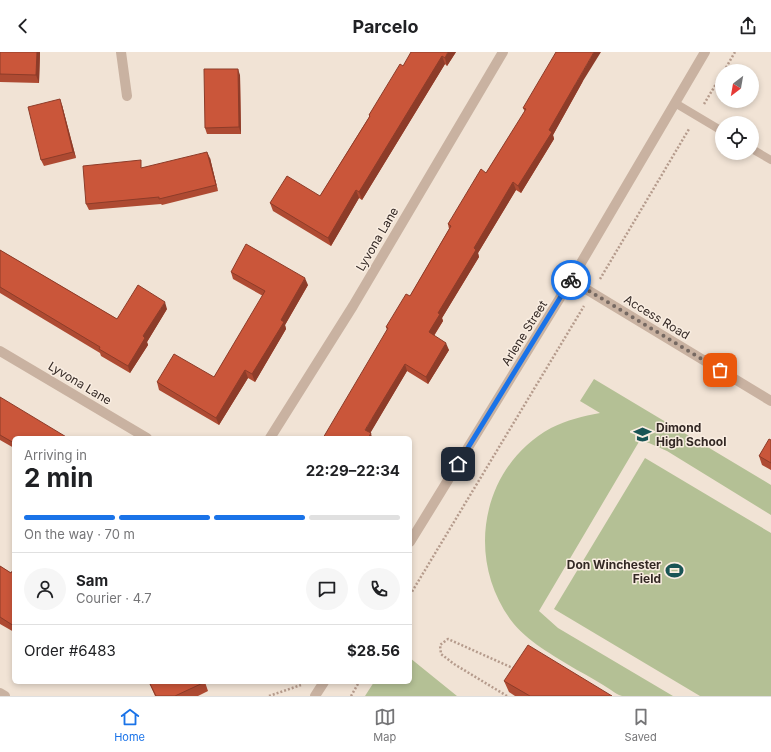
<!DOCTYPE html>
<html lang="en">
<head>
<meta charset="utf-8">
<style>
	:root { --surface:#fff; --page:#f6f6f6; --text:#202124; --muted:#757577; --line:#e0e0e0; --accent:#1a73e8 }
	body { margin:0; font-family:Inter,sans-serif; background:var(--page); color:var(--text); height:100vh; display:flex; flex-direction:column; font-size:15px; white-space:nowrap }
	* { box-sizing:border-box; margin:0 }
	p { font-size:13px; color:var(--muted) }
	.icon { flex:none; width:22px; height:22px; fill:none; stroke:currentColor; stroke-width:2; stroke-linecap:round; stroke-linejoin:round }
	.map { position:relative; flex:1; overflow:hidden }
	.panel { position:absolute; left:12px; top:384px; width:400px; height:248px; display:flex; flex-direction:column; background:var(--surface); border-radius:6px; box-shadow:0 2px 6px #0003 }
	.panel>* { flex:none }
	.needle { width:26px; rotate:211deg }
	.tools { position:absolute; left:715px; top:12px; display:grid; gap:8px }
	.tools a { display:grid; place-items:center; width:44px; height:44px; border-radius:50%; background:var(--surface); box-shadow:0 2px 6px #0003; font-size:20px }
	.pin { position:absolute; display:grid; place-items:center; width:34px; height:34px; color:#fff; margin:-17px; border-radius:8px; box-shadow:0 2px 6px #0006 }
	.courier { position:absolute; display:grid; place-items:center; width:40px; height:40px; margin:-20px; border:3px solid #1a73e8; border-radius:50%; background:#fff; color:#222; box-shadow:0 1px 5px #0007 }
	.head em { font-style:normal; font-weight:700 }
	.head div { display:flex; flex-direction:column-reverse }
	.head { display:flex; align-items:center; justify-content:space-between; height:68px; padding:0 12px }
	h1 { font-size:26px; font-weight:700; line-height:30px }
	.bar { display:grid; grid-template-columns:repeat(4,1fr); gap:6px 4px; align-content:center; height:48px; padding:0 12px }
	.bar i { height:5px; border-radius:3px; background:var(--line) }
	.bar .on { background:var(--accent) }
	.bar p { grid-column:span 4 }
	.line { display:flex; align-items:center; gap:10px; padding:0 12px; border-top:1px solid var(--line) }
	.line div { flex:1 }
	.round { display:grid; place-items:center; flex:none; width:42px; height:42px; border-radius:21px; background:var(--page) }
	header { display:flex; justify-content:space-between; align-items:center; height:52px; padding:0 12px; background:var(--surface); font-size:18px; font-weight:700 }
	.tabs { display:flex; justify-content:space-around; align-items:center; height:56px; border-top:1px solid var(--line); background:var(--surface); font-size:11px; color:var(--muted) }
	.tabs a { display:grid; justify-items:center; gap:2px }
	.tabs .on { color:var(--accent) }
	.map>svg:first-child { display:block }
	.green { fill:#b4c095 }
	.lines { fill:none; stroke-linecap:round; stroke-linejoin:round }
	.path { stroke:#b59b8c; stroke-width:2.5; stroke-dasharray:2 2; stroke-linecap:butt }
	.lane { stroke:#c9b2a1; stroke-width:8 }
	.street { stroke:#c9b2a1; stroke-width:10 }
	.wall { fill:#ae4a32 }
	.shaded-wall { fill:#8d3c29 }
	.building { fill:#ca563a; stroke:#8d3c29 }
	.done { stroke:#766962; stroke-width:4; stroke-dasharray:0 7.2 }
	.route { stroke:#1a73e8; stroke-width:5 }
	.labels { text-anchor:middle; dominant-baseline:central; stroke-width:3; stroke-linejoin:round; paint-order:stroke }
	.street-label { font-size:12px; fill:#332824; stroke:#f9ede1 }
	.poi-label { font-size:12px; font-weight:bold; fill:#332824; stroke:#f9ede1; text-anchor:start }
</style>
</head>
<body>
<header><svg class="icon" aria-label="back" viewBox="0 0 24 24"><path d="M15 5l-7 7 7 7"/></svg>Parcelo<svg class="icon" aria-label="share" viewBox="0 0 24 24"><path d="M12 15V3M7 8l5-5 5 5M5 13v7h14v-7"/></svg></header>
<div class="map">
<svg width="771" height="644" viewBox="0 0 771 644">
	<rect width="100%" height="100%" fill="#f1e3d5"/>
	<path class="green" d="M594 327 771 433V463L667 399 649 391 640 388 539 559 558 576 673 644C661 644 649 644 637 644 632 644 626 644 622 644 618 643 614 640 611 638 600 631 589 624 577 618 553 603 527 590 510 567 465 504 482 414 551 376 567 368 583 364 600 361L580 349Z
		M645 406 771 481V644H700L554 557Z
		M410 606 457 644H365L374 630H410Z"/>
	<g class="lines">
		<path class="path" d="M724 19 735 0
			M704 52 722 22
			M600 227 689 77
			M410 543 584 254
			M269 644 301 633
			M351 644 359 630
			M507 644 454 612 441 602 440 593 448 587 515 617"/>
		<path class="lane" d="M675 51 722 79
			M752 97 771 108"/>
		<path class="street" d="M121 0 127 44
			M571 228 771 349
			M0 299 147 386
			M270 386 353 254 503 0
			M410 490 571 228 705 0
			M0 641 5 644
			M315 644 324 630"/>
	</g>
	<path class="wall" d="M0 0H40L39 31 0 30Z
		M456 0 447 14 445 12 362 148 359 146 331 194 273 159 270 151 320 144 369 65V63L403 14Z
		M240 23 241 82H207L205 76Z
		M583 29 553 83 554 87 521 141 516 138 478 201 479 205 442 266 443 269 434 284 449 298 428 332 407 319 370 381 387 278 386 275 410 244 449 177 448 172 486 121 525 60 523 56Z
		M62 53 76 106 44 114 41 108Z
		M210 106 218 139 162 153 161 152 89 158 86 152 143 115V116Z
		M0 198 117 267 167 257 147 290 148 293 130 321 101 304 100 301 0 241Z
		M231 220 308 233 285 273 286 277 255 330 248 326 219 373 159 338 157 330 214 325 263 244 233 227Z
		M0 345 14 386V396L0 388Z
		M771 388V418L762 413 759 404Z
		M0 514 11 521 14 516V580L0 572Z
		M504 629 612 644H515L509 640Z
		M149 630H205L208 639 198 644H155Z"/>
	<path class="shaded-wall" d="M37 0H40L39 31 36 23Z
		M448 0H456L447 14 445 6Z
		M594 0H601L583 29 553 83 554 87 521 141 518 134 549 78Z
		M442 4 445 12 362 148 359 140Z
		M238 17 240 23 241 82 239 75Z
		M60 47 62 53 76 106 73 100Z
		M207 100 210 106 218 139 216 133Z
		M513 130 516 138 478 201 479 205 442 266 443 269 431 288 429 280 438 261 474 196Z
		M356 138 359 146 331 194 328 186Z
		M305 226 308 233 285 273 286 277 255 330 252 322 281 268Z
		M165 250 167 257 147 290 148 293 130 321 128 314 143 284Z
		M446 291 449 298 428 332 426 325Z
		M405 312 407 319 368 385 365 378Z
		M245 318 248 326 219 373 216 366Z
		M371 381 372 386H368Z"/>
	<path class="building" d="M0 0H37L36 23 0 22Z
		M411 0H448L445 6 442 4 359 140 356 138 328 186 270 151 287 124 320 144 370 64 369 63 400 12 403 14Z
		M556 0H594L549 78 552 80 518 134 513 130 474 196 476 198 438 261 440 262 429 280 446 291 426 325 405 312 365 378 371 381 368 386H323L388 276 386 275 406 242 410 244 451 174 448 172 481 117 486 121 526 57 523 56Z
		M204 17H238L239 75 205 76Z
		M60 47 73 100 41 108 28 55Z
		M207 100 216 133 159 147V145L86 152 83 114 141 108V116Z
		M246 192 305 226 281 268 284 270 252 322 245 318 216 366 157 330 174 302 214 325 265 239 231 220Z
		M0 198 117 267 138 233 165 250 143 284 145 286 128 314 99 297 100 295 0 235Z
		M0 345 68 386H14V391L0 383Z
		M769 387 771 388V411L759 404Z
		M0 514 11 521 14 516V574L0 565Z
		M528 593 612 644H530L504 629Z
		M149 630H205L175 644H156Z"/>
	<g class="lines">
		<path class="done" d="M571 228 720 318"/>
		<path class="route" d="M458 412 571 228"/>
	</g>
	<defs>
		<symbol id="school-bare" viewBox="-9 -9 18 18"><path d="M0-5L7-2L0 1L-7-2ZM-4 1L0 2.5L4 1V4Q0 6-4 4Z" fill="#195455" stroke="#f9ede1" stroke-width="2.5" paint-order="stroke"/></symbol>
		<symbol id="stadium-bare" viewBox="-9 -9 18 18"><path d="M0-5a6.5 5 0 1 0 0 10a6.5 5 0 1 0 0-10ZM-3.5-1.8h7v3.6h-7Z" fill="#195455" stroke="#f9ede1" stroke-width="2.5" paint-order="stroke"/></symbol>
	</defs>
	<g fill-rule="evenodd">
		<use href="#school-bare" x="630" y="370" width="25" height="25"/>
		<use href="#stadium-bare" x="662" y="506" width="25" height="25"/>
	</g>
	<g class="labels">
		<g class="street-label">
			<text transform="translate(377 187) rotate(-60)">Lyvona Lane</text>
			<text transform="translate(657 265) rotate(31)">Access Road</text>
			<text transform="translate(524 281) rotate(-58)">Arlene Street</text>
			<text transform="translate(80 331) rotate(31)">Lyvona Lane</text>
		</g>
		<g class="poi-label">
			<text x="656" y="375">Dimond<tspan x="656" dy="14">High School</tspan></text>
			<text x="661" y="512" text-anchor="end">Don Winchester<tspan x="661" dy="14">Field</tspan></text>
		</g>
	</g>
</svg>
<div class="tools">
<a><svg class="needle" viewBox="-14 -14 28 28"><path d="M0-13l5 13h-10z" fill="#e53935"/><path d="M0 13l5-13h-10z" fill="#757577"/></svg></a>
<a><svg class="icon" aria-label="locate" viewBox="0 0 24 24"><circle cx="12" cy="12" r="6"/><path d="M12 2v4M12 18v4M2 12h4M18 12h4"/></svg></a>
</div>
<div class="pin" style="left:720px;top:318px;background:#ea580c"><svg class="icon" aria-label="bag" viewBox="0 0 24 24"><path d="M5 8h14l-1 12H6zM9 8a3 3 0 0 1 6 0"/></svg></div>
<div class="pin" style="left:458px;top:412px;background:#1f2937"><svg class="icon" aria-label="home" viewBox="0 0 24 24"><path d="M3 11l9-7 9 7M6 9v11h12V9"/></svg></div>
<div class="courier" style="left:571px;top:228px"><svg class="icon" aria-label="bike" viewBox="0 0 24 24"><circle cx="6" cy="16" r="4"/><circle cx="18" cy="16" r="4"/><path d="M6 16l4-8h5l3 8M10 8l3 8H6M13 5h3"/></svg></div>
<section class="panel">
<div class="head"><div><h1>2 min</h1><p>Arriving in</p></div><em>22:29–22:34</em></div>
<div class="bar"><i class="on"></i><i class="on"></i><i class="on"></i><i></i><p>On the way · 70 m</p></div>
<div class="line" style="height:72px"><a class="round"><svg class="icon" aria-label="person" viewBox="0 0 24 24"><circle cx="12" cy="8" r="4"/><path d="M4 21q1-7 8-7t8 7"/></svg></a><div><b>Sam</b><p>Courier · 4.7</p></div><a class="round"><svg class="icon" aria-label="chat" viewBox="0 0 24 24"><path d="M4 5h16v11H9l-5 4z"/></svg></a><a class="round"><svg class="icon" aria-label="phone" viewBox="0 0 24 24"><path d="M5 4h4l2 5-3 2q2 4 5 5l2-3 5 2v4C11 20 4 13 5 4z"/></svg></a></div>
<div class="line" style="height:52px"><div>Order #6483</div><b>$28.56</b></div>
</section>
</div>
<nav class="tabs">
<a class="on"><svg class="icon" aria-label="home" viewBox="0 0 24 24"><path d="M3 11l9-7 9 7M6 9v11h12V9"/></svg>Home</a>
<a><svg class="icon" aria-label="map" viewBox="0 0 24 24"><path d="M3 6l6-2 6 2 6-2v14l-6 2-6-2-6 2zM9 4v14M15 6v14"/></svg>Map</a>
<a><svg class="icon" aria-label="saved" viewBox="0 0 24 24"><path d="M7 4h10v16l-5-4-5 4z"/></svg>Saved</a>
</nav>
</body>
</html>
